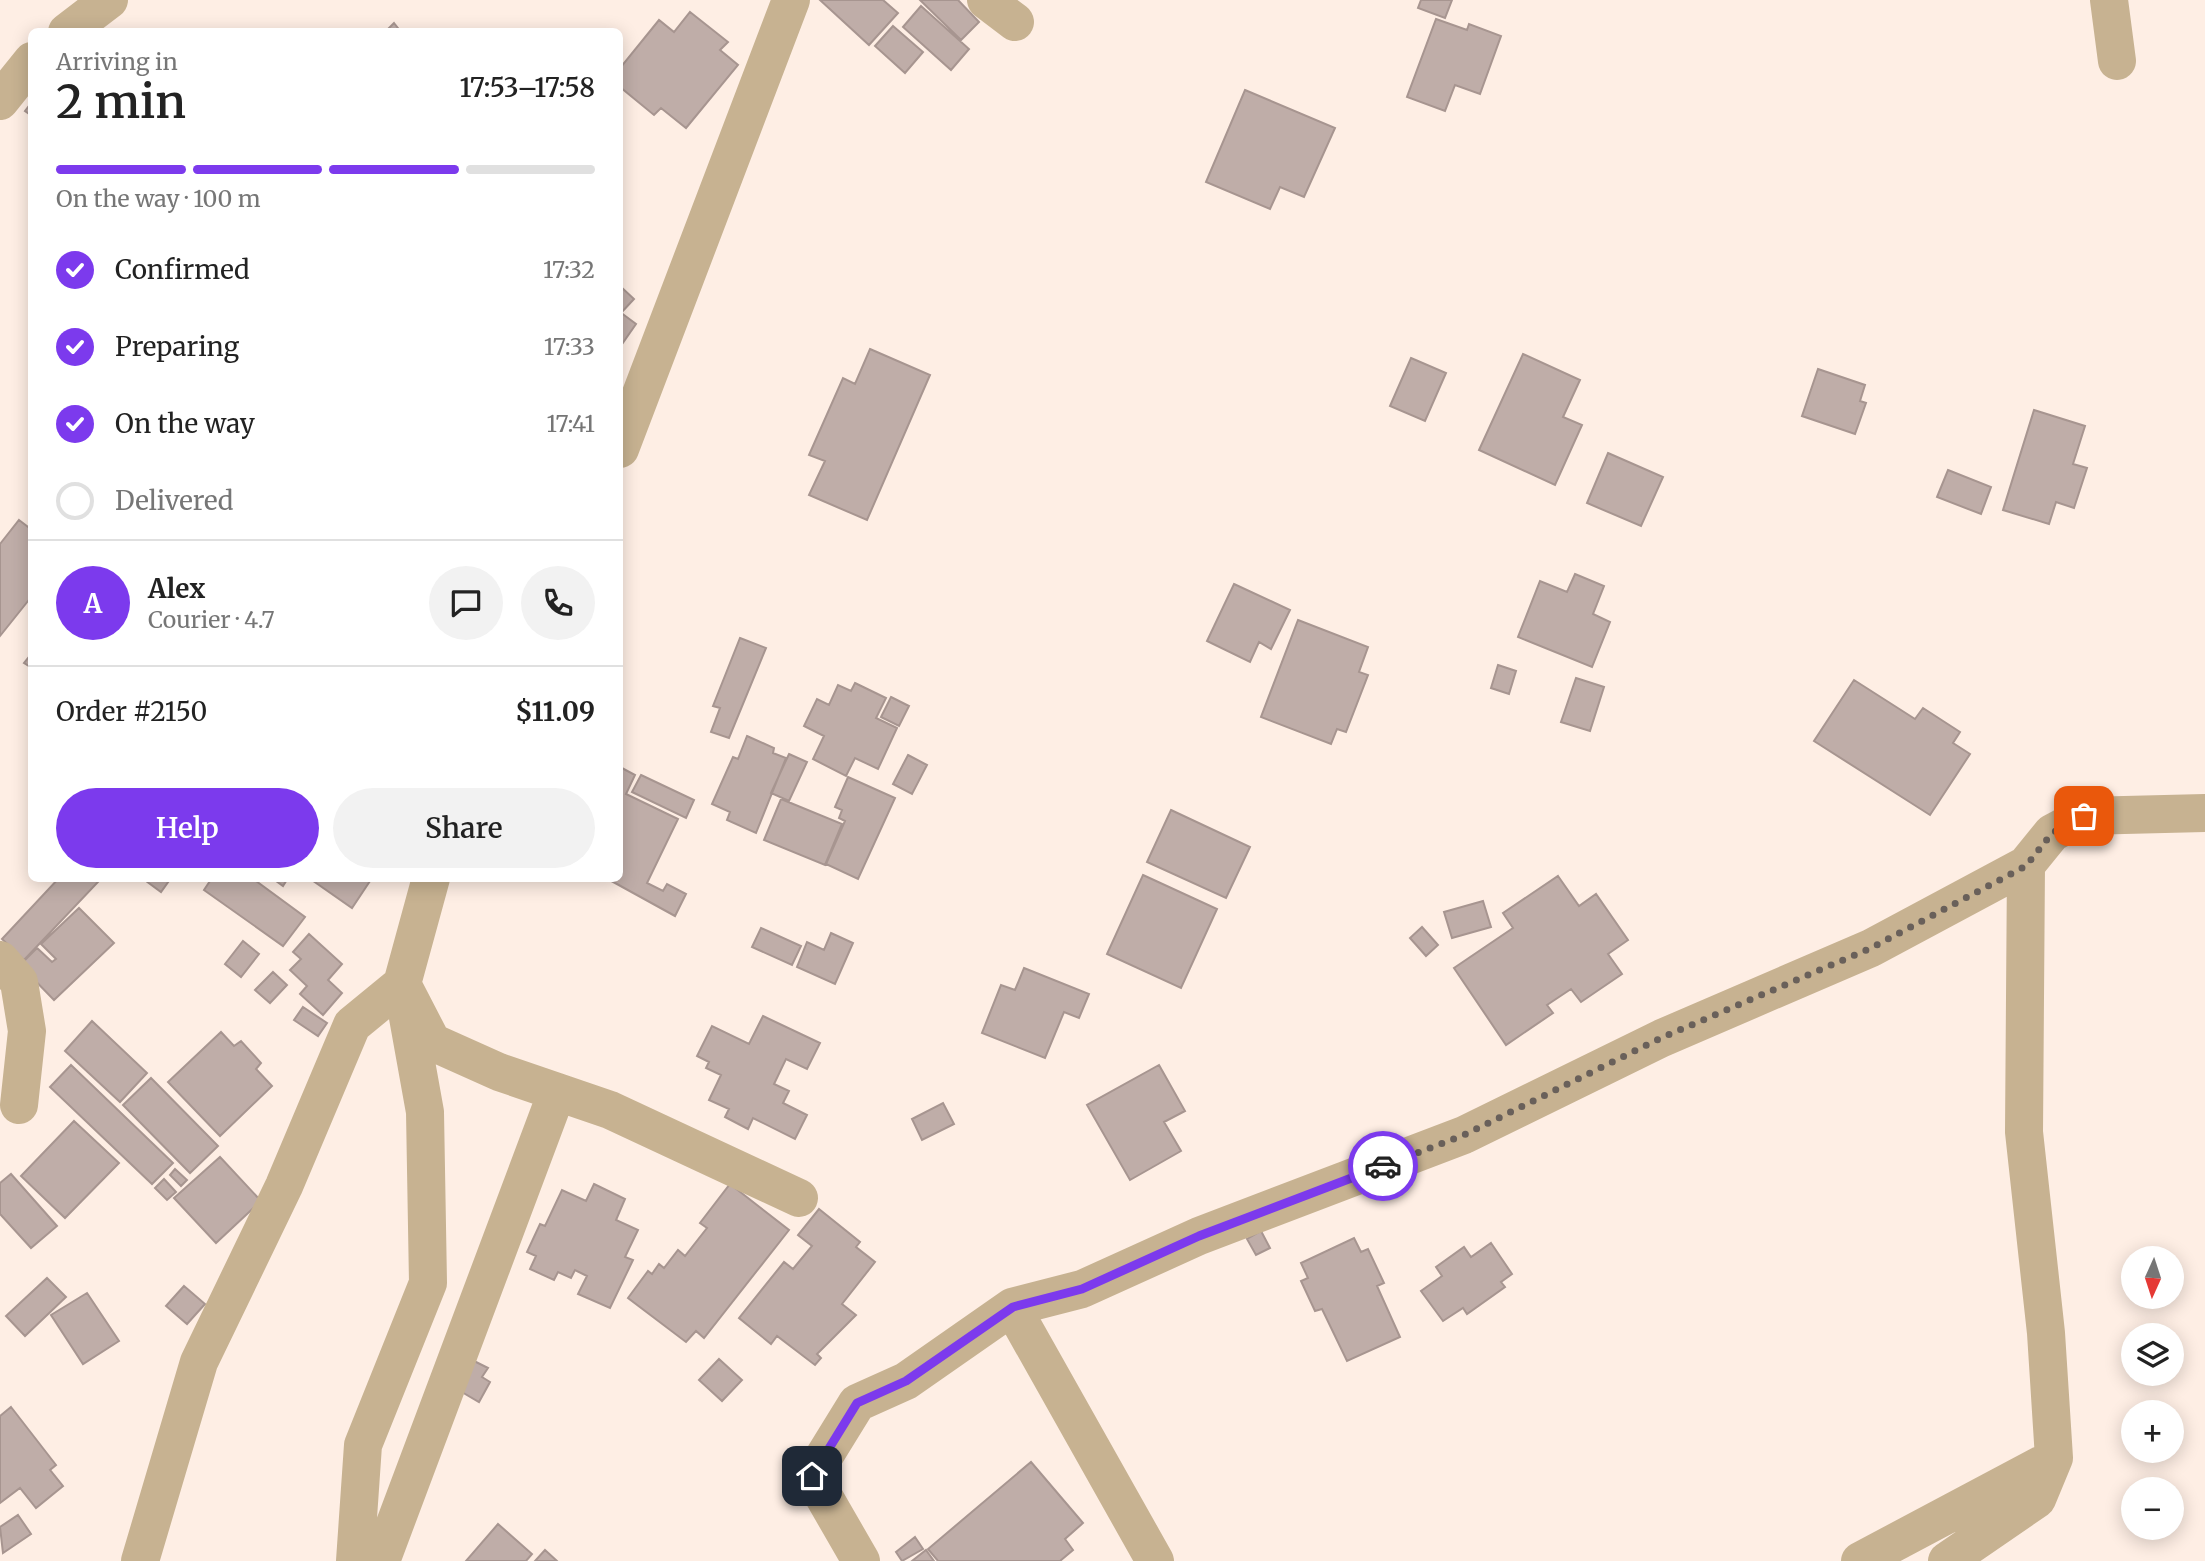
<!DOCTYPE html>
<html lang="en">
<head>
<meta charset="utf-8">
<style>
	:root { --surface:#fff; --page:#f2f2f2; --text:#222; --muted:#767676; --line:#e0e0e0; --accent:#7c3aed }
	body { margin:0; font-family:Merriweather,serif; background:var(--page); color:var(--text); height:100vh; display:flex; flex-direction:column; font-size:26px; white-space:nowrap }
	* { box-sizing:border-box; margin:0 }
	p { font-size:23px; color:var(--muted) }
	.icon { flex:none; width:38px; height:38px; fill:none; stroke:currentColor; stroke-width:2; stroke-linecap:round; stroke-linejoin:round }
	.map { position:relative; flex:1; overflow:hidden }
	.drawer { position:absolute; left:28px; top:28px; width:595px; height:854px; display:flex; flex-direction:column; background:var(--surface); border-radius:10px; box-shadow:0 4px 18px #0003 }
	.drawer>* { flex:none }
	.needle { width:46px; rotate:183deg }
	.controls { position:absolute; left:2121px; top:1246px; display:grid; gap:14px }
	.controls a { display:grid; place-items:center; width:63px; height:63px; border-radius:50%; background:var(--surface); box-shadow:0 4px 18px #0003; font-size:35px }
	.pin { position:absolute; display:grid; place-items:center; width:60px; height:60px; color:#fff; margin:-30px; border-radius:14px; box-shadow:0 4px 10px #0006 }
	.courier { position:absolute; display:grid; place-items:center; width:70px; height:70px; margin:-35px; border:5px solid #7c3aed; border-radius:50%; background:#fff; color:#222; box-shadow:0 2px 9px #0007 }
	.head em { font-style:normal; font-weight:600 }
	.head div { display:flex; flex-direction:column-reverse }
	.head { display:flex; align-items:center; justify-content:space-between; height:119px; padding:0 28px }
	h1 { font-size:46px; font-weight:600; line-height:52px }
	.bar { display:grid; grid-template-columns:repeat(4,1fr); gap:10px 7px; align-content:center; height:84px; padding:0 28px }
	.bar i { height:9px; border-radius:5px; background:var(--line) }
	.bar .active { background:var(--accent) }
	.bar p { grid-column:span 4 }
	.line { display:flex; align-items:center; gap:18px; padding:0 28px; border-top:2px solid var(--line) }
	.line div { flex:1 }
	.round { display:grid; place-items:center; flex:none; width:74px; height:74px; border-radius:37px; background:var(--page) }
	ol { padding:0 28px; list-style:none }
	li { display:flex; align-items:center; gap:21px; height:77px }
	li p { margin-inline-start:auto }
	li .icon { padding:7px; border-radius:50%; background:var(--accent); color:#fff; stroke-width:4 }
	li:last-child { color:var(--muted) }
	li i { width:38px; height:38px; border:4px solid var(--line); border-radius:50% }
	.button { display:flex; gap:14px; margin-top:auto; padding:14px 28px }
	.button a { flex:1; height:80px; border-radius:42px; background:var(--accent); color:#fff; font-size:28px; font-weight:600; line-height:80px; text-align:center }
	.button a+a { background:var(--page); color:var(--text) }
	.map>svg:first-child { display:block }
	.building { fill:#bfada8; stroke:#a79590; stroke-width:2 }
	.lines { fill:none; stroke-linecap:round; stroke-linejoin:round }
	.minor { stroke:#c7b291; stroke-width:38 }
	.done { stroke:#69605a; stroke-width:7; stroke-dasharray:0 12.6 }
	.route { stroke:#7c3aed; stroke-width:9 }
</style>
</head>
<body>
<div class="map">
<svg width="2205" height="1561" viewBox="0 0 2205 1561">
	<rect width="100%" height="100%" fill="#feeee4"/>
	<path class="building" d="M820 0H883L898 13 869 45Z
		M920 0H958L979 22 961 40Z
		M1421 0H1452L1445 18 1418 8Z
		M921 6 969 49 951 70 903 27Z
		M690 12 728 42 720 50 738 65 686 128 661 108 654 115 620 87V68L659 20 674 32Z
		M1436 19 1467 30 1469 24 1501 36 1480 94 1455 85 1445 111 1407 97Z
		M394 23 401 32H385Z
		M893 26 923 52 905 73 875 46Z
		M1245 90 1335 128 1304 197 1280 187 1270 209 1206 182Z
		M32 102V116L25 111Z
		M620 286 634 299 621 313 620 311Z
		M620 312 636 324 620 347Z
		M870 349 930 375 867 520 809 495 825 461 809 455 843 378 855 384Z
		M1523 354 1580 380 1563 417 1582 425 1555 485 1479 450Z
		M1411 358 1446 373 1425 421 1390 406Z
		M1818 369 1865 385 1860 401 1866 403 1855 434 1802 416Z
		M2034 410 2085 426 2073 464 2087 468 2074 508 2056 502 2049 524 2003 510Z
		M1608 453 1663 477 1641 526 1587 503Z
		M1948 470 1991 487 1981 514 1937 497Z
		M19 520 32 530V596L0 636V544Z
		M1575 574 1604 586 1593 614 1610 622 1592 667 1518 637 1540 581 1567 592Z
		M1234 584 1290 610 1271 649 1259 642 1250 662 1207 641Z
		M1298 620 1368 647 1359 672 1368 675 1346 732 1337 729 1331 744 1261 717Z
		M740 638 766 648 729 738 711 732 720 708 713 706Z
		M32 653V668L24 663Z
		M1498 665 1516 671 1509 694 1491 688Z
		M1576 678 1604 687 1590 731 1561 722Z
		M1854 680 1915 719 1923 708 1960 732 1953 743 1970 754 1930 815 1814 741Z
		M855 683 886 698 876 718 897 728 878 769 855 758 846 776 813 759 824 736 804 726 817 699 829 705 838 685 851 691Z
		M891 697 909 706 899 726 881 717Z
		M747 736 774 748 773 753 786 758 756 833 727 820 730 812 712 804 733 757 738 759Z
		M789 754 807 762 789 801 771 793Z
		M908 755 927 765 912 794 893 784Z
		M620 767 635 775 626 794 678 819 647 883 663 891 667 884 686 894 675 916 606 878H620Z
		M641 775 694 800 686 818 632 792Z
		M848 777 895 798 858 879 826 864 845 821 839 818 842 810 835 807Z
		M781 799 842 824 825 865 764 840Z
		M1171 810 1250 847 1226 898 1147 862Z
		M1143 875 1217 909 1181 988 1107 954Z
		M1558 876 1579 906 1596 894 1628 940 1608 954 1622 974 1581 1002 1571 989 1547 1005 1553 1013 1506 1045 1454 968 1513 928 1503 913Z
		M59 878H95L98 882 24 960 2 939Z
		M142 878H171L161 892Z
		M212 878H252L305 917 283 946 204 890Z
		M272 878H288L283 886Z
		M309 878H372L352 908Z
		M1483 901 1491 927 1452 938 1444 912Z
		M79 908 114 943 54 1000 20 965 37 948 52 962 56 959 41 944Z
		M1422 927 1438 945 1426 956 1410 938Z
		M761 928 801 946 792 965 752 947Z
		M831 933 853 943 835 984 797 967 807 942 824 950Z
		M309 934 342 964 328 980 342 993 323 1015 300 994 307 986 290 970 301 959 293 952Z
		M243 941 259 954 241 977 225 964Z
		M1024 968 1089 994 1079 1018 1064 1012 1045 1058 982 1033 1001 985 1015 990Z
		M273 972 287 985 270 1003 255 990Z
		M303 1007 327 1023 318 1036 294 1020Z
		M763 1016 820 1043 807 1069 786 1059 774 1084 789 1091 783 1103 807 1115 795 1139 753 1118 748 1129 725 1117 729 1109 709 1100 721 1075 706 1068 709 1062 697 1056 712 1026 749 1044Z
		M92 1021 147 1073 120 1102 65 1051Z
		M221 1032 234 1046 241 1041 261 1063 256 1069 272 1086 220 1136 168 1082Z
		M71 1065 173 1163 152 1184 50 1087Z
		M1159 1065 1185 1111 1164 1122 1181 1151 1130 1180 1087 1105Z
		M151 1078 218 1146 190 1173 123 1105Z
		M943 1103 954 1124 922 1140 912 1119Z
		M74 1121 119 1163 65 1218 21 1176Z
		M220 1157 261 1201 216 1243 174 1198Z
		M175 1169 187 1180 181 1186 170 1175Z
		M11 1174 57 1226 31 1248 0 1214V1183Z
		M164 1179 176 1192 167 1200 155 1188Z
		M594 1184 625 1199 616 1220 638 1230 625 1257 633 1260 610 1308 578 1294 587 1276 575 1270 571 1278 558 1272 554 1280 530 1269 536 1256 527 1252 540 1224 545 1226 562 1190 586 1201Z
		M730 1184 789 1230 704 1338 696 1331 686 1342 628 1298 648 1271 652 1274 659 1264 664 1268 678 1250 685 1256 707 1228 700 1223Z
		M819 1209 860 1242 856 1247 875 1262 842 1304 856 1315 817 1354 821 1358 815 1365 777 1336 771 1344 739 1318 784 1262 793 1269 812 1246 798 1235Z
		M1261 1231 1270 1248 1256 1255 1247 1239Z
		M1354 1238 1361 1252 1368 1249 1384 1283 1377 1286 1400 1337 1347 1361 1322 1309 1315 1311 1301 1281 1308 1278 1301 1263Z
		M1491 1243 1512 1274 1501 1282 1505 1287 1467 1314 1463 1308 1443 1321 1421 1291 1442 1276 1436 1267 1464 1247 1471 1257Z
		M47 1278 66 1297 25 1336 6 1316Z
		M184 1286 205 1304 187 1324 166 1306Z
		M87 1293 119 1341 83 1364 51 1315Z
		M719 1359 742 1380 722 1401 699 1380Z
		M472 1360 488 1368 482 1377 490 1382 479 1402 455 1388Z
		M11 1407 56 1465 50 1470 63 1486 36 1508 20 1488 0 1503V1416Z
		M1031 1462 1083 1523 1065 1539 1073 1550 1060 1561H938L928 1549Z
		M18 1515 31 1534 3 1553 0 1527Z
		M498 1524 532 1554 526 1561H466Z
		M915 1537 923 1549 902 1561 896 1552Z
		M545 1550 557 1561H535Z
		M926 1550 934 1561H912Z"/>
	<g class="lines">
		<path class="minor" d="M986 0 1015 22
			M2109 0 2117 61
			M67 32 109 0
			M0 101 32 61
			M620 449 791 0
			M431 878 402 984 432 1042 499 1072 610 1110 799 1198
			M0 960 19 982 27 1031 19 1105
			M1012 1307 1155 1561
			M140 1561 199 1362 284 1186 352 1025 402 984 425 1112 428 1283 363 1445 355 1561
			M377 1561 384 1553 557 1092
			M861 1561 812 1476 857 1403 906 1381 1012 1307 1082 1289 1199 1236 1464 1135 1662 1038 1871 948 2026 865 2052 833 2084 816 2205 813
			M1860 1561 2054 1458
			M1947 1561 2037 1499 2054 1458 2046 1333 2024 1132 2026 865"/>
	</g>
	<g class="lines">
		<path class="done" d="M1383 1166 1464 1135 1661 1038 1871 948 2026 866 2052 833 2084 816"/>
		<path class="route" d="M812 1476 857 1403 906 1381 1013 1307 1082 1289 1199 1236 1383 1166"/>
	</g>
</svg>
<div class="controls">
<a><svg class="needle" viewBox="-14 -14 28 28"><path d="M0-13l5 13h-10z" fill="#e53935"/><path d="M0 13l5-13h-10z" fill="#767676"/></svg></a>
<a><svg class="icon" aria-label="layers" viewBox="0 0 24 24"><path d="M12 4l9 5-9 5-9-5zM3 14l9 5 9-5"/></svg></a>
<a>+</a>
<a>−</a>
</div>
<div class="pin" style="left:2084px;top:816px;background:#ea580c"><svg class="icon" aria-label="bag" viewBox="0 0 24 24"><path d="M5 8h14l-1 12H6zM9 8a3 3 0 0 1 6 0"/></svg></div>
<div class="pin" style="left:812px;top:1476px;background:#1f2937"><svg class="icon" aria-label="home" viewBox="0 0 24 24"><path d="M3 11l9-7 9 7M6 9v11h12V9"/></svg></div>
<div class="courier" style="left:1383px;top:1166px"><svg class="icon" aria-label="car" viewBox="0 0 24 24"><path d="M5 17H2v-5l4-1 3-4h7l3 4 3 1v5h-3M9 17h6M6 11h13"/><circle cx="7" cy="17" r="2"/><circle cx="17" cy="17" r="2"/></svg></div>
<section class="drawer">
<div class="head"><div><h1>2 min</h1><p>Arriving in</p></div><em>17:53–17:58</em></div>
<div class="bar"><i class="active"></i><i class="active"></i><i class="active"></i><i></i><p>On the way · 100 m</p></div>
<ol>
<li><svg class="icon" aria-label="check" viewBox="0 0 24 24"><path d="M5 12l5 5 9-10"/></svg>Confirmed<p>17:32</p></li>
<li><svg class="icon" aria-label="check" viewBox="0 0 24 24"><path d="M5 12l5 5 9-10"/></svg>Preparing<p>17:33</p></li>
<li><svg class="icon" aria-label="check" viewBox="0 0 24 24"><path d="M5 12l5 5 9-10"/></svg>On the way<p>17:41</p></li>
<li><i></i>Delivered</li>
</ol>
<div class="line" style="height:126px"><b class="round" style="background:var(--accent);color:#fff">A</b><div><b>Alex</b><p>Courier · 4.7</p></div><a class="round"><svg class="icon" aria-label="chat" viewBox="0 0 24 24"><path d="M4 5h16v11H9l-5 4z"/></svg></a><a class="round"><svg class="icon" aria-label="phone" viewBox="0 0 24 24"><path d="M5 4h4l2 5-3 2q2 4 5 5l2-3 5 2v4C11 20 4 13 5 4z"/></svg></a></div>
<div class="line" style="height:91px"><div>Order #2150</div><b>$11.09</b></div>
<div class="button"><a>Help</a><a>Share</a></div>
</section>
</div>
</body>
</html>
